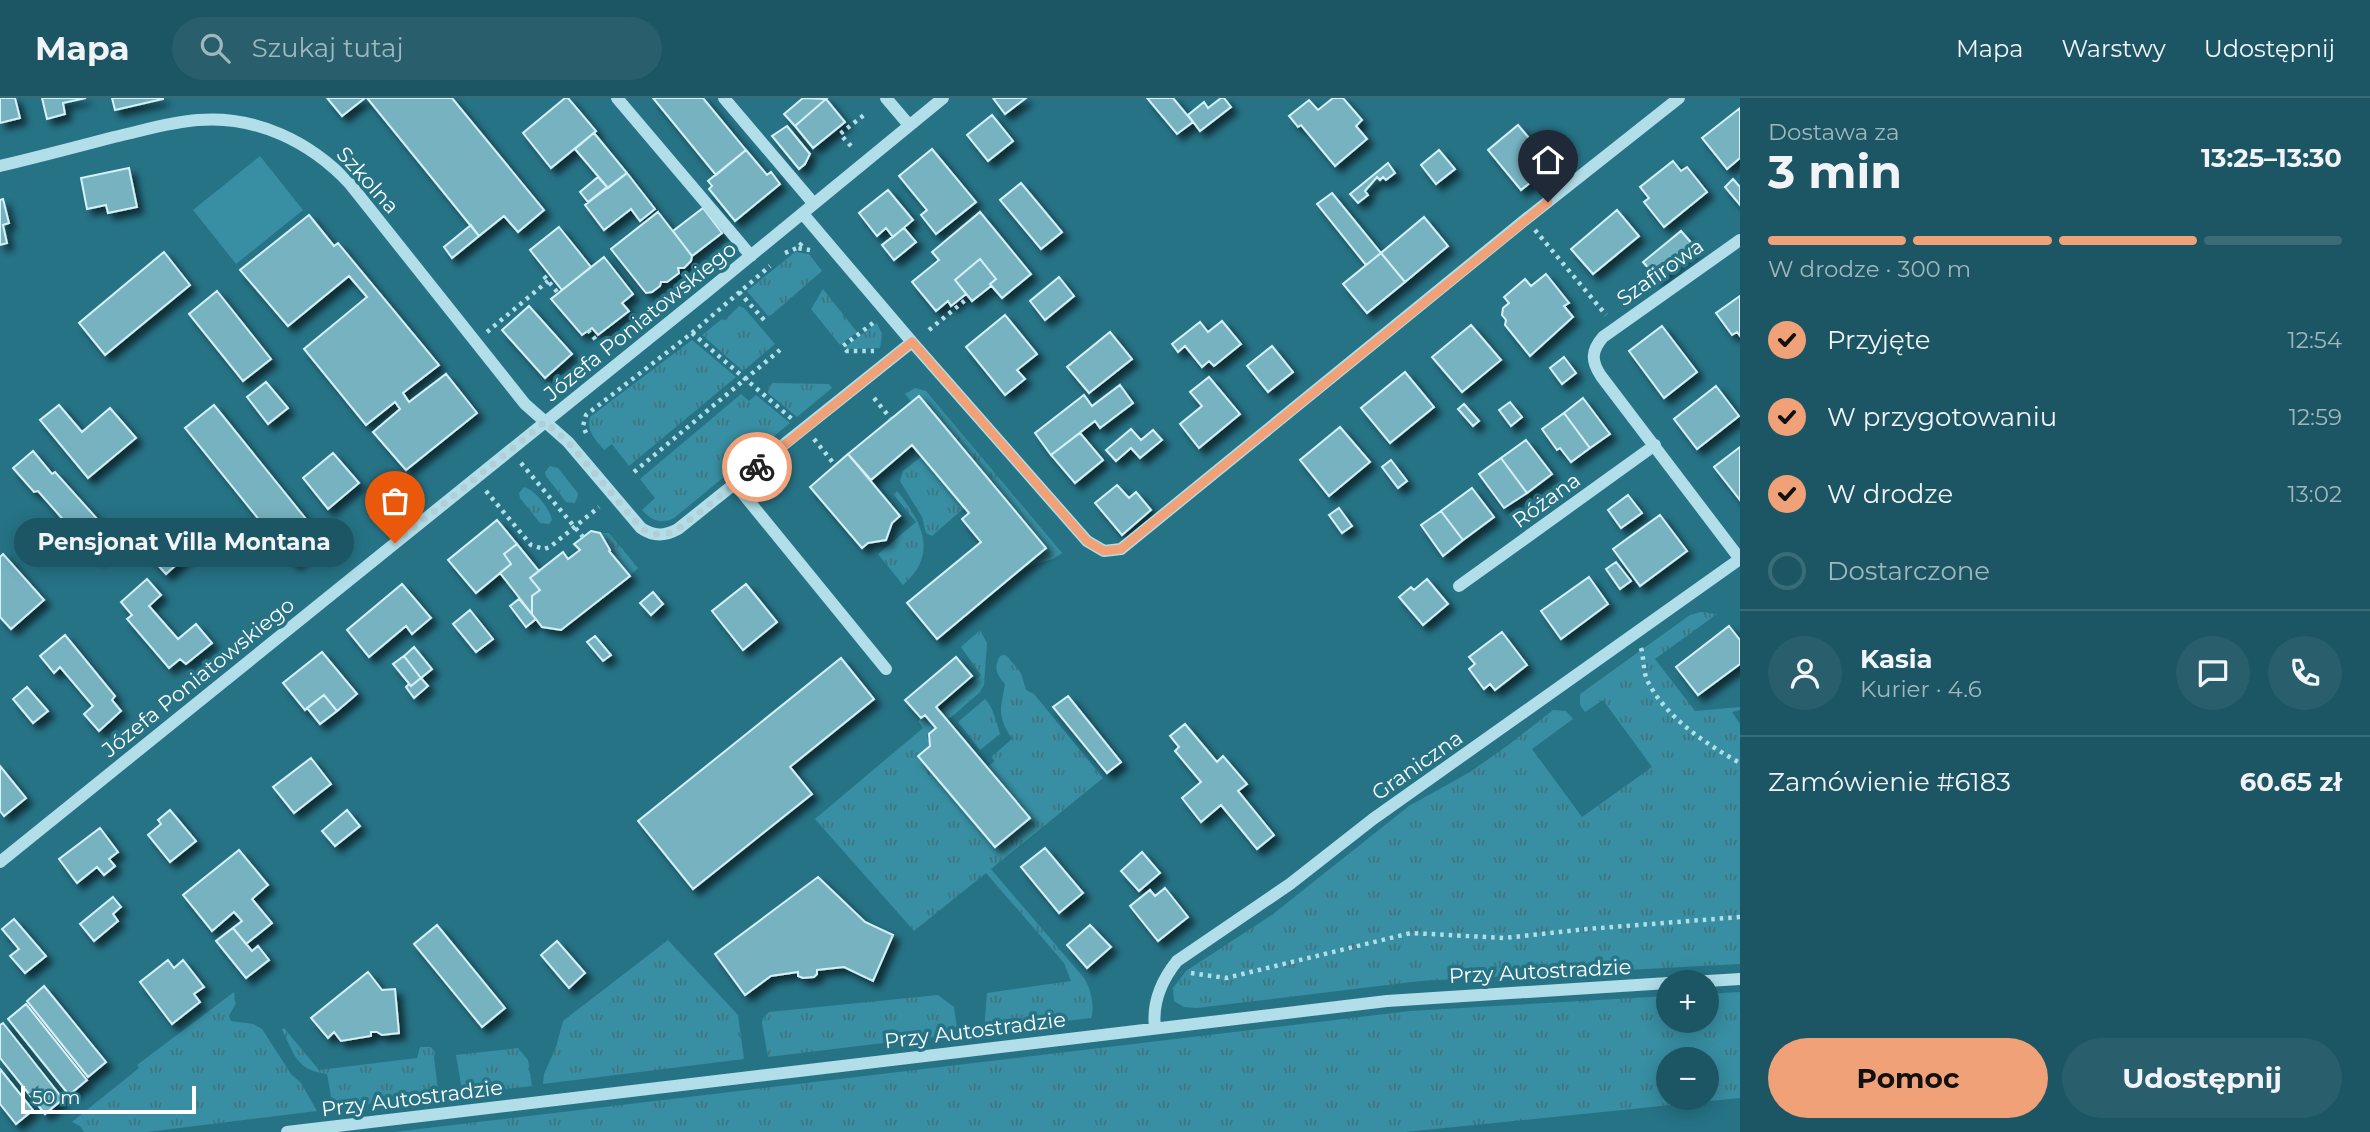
<!DOCTYPE html>
<html lang="pl">
<head>
<meta charset="utf-8">
<style>
	:root { --surface:#1c5664; --page:#295f6d; --text:#f1f3f6; --muted:#a0b7bf; --line:#3a6c78; --accent:#f1a177 }
	body { margin:0; font-family:Montserrat,sans-serif; background:var(--page); color:var(--text); height:100vh; display:flex; flex-direction:column; font-size:26px; white-space:nowrap }
	* { box-sizing:border-box; margin:0 }
	p { font-size:23px; color:var(--muted) }
	.icon { flex:none; width:38px; height:38px; fill:none; stroke:currentColor; stroke-width:2; stroke-linecap:round; stroke-linejoin:round }
	.map { position:relative; flex:1; overflow:hidden }
	.drawer { display:flex; flex-direction:column; background:var(--surface); width:630px }
	.drawer>* { flex:none }
	.tools { position:absolute; left:1656px; top:872px; display:grid; gap:14px }
	.tools a { display:grid; place-items:center; width:63px; height:63px; border-radius:50%; background:var(--surface); box-shadow:0 4px 18px #0003; font-size:35px }
	.scale { position:absolute; left:21px; bottom:18px; width:175px; box-sizing:border-box; padding-left:7px; border:4px solid #fff; border-top:0; font-size:19px; line-height:24px; white-space:nowrap; color:#fff; -webkit-text-stroke:5px #267386; paint-order:stroke }
	.pin { position:absolute; display:grid; place-items:center; width:60px; height:60px; color:#fff; margin:-72px -30px; border-radius:50% 50% 50% 0; rotate:-45deg; box-shadow:0 0 7px #0007 }
	.pin .icon { rotate:45deg }
	.courier { position:absolute; display:grid; place-items:center; width:70px; height:70px; margin:-35px; border:5px solid #f1a177; border-radius:50%; background:#fff; color:#222; box-shadow:0 2px 9px #0007 }
	.bubble { position:absolute; height:49px; border-radius:24px; background:var(--surface); box-shadow:0 4px 18px #0003; font-size:23px; font-weight:700; line-height:49px; text-align:center }
	.summary em { font-style:normal; font-weight:700 }
	.summary div { display:flex; flex-direction:column-reverse }
	.summary { display:flex; align-items:center; justify-content:space-between; height:119px; padding:0 28px }
	h1 { font-size:46px; font-weight:700; line-height:52px }
	.bar { display:grid; grid-template-columns:repeat(4,1fr); gap:10px 7px; align-content:center; height:84px; padding:0 28px }
	.bar i { height:9px; border-radius:5px; background:var(--line) }
	.bar .on { background:var(--accent) }
	.bar p { grid-column:span 4 }
	.line { display:flex; align-items:center; gap:18px; padding:0 28px; border-top:2px solid var(--line) }
	.line div { flex:1 }
	.round { display:grid; place-items:center; flex:none; width:74px; height:74px; border-radius:37px; background:var(--page) }
	ol { padding:0 28px; list-style:none }
	li { display:flex; align-items:center; gap:21px; height:77px }
	li p { margin-inline-start:auto }
	li .icon { padding:7px; border-radius:50%; background:var(--accent); color:#111; stroke-width:4 }
	li:last-child { color:var(--muted) }
	li i { width:38px; height:38px; border:4px solid var(--line); border-radius:50% }
	.cta { display:flex; gap:14px; margin-top:auto; padding:14px 28px }
	.cta a { flex:1; height:80px; border-radius:42px; background:var(--accent); color:#111; font-size:28px; font-weight:700; line-height:80px; text-align:center }
	.cta a+a { background:var(--page); color:var(--text) }
	header { display:flex; align-items:center; gap:42px; box-sizing:border-box; height:98px; padding:0 35px; background:var(--surface); border-bottom:2px solid var(--line) }
	header strong { font-size:33px }
	nav { display:flex; gap:38px; margin-inline-start:auto; font-size:24px }
	.search { width:490px; height:63px; background:var(--page); display:flex; align-items:center; gap:18px; box-sizing:border-box; padding:0 24px; border-radius:38px; color:var(--muted); font-size:26px }
	main { display:flex; flex:1; min-height:0 }
	.map>svg:first-child { display:block }
	.grass { fill:url(#grass-tufts); fill-rule:evenodd }
	.garden { fill:#388ea2 }
	.building { fill:#77b2c0; stroke:#d5f0f6; stroke-width:2; filter:url(#shadow) }
	.lines { fill:none; stroke-linecap:round; stroke-linejoin:round }
	.path { stroke:#b1dee8; stroke-width:4.5; stroke-dasharray:3.5 5; stroke-linecap:butt }
	.minor { stroke:#b1dee8; stroke-width:12 }
	.done { stroke:#b3ced5; stroke-width:7; stroke-dasharray:0 12.6 }
	.route { stroke:#f1a177; stroke-width:9 }
	.labels { text-anchor:middle; dominant-baseline:central; stroke-width:7; stroke-linejoin:round; paint-order:stroke }
	.street-label { font-size:21px; fill:#fff; stroke:#267386 }
</style>
</head>
<body>
<header>
<strong>Mapa</strong>
<div class="search"><svg class="icon" aria-label="search" viewBox="0 0 24 24"><circle cx="10" cy="10" r="6"/><path d="M15 15l6 6"/></svg>Szukaj tutaj</div>
<nav><a>Mapa</a><a>Warstwy</a><a>Udostępnij</a></nav>
</header>
<main>
<div class="map">
<svg width="1740" height="1034" viewBox="0 0 1740 1034">
	<defs>
		<pattern id="grass-tufts" width="24" height="20" patternUnits="userSpaceOnUse" patternTransform="scale(1.75)"><rect width="24" height="20" fill="#388ea2"/><path d="M3 7l-1-3M5 7V3M7 7l1-3M15 17l-1-3M17 17v-4M19 17l1-3" fill="none" stroke="#407480"/></pattern>
		<filter id="shadow"><feDropShadow dx="6" dy="6" stdDeviation="3.5" flood-color="#0009"/></filter>
	</defs>
	<rect width="100%" height="100%" fill="#267386"/>
	<path class="grass" d="M795 154 809 156 822 173 769 219 747 193Z
		M823 191 857 234 840 247 811 211Z
		M739 208 744 210 775 246 743 273 702 237 722 221 725 222Z
		M877 225 882 236 880 250 847 251 845 249Z
		M692 242 736 279 629 368 612 346 604 352C596 342 586 333 590 319Z
		M773 285 829 286 832 290 797 319 768 295V289Z
		M915 290 926 293 1062 455 1053 461 1022 470 1046 450 919 298 912 304 905 296Z
		M741 296 749 303 756 297 790 325 674 420C661 427 651 422 642 412L655 400 640 381Z
		M921 359 964 410 932 438 926 435 922 419 900 383 903 373Z
		M550 368 558 370 577 394 578 397 575 405 566 404 546 378 545 374Z
		M524 389C535 392 550 411 552 422L549 426 540 425 520 400 519 395Z
		M897 393C922 424 939 456 903 487L878 456 916 424 893 396Z
		M600 435H609L638 470 630 478 609 453 610 452Z
		M1701 514 1717 516 1655 561 1695 613 1740 609V612L1732 614 1740 626V866L1420 883 1197 910 1184 909 1174 903 1173 890 1186 873 1273 816 1409 708 1470 674 1507 648 1553 612 1566 613 1573 621 1532 651 1582 719 1652 669 1603 602 1585 614 1580 607V596L1690 517Z
		M980 532 987 545 984 587 980 594 948 622 940 613 981 577 961 549Z
		M1004 557 1007 558 1021 575 1026 592 1034 596 1103 680 991 771 1084 880C1091 891 1095 909 1091 920L984 933 987 895 1071 883 1064 865 986 775 914 833 815 721 923 630 918 623 925 617 936 630 929 636 930 648 919 658 995 749 1030 720 988 668 995 663 991 659 1012 641C996 616 1001 611 1005 586 997 577 993 570 1000 558Z
		M985 601C993 609 997 625 1000 636L980 652 958 624Z
		M668 842 738 917 744 961 543 986 544 976 556 949 563 923Z
		M234 894 236 905 229 918 231 923 253 926 262 931 291 976 301 985 317 1013 147 1034H84L80 1028 72 1024 139 970 137 967Z
		M1740 894V1000L1405 1034H394L1410 913 1668 898V922H1706V896ZM1668 961H1706V999H1668Z
		M938 897 954 909 958 936 768 959 762 925 763 920 769 914Z
		M284 930 319 972 417 960 420 949H431L435 954 434 960 438 992 434 998 333 1010 327 976C296 972 295 957 282 932Z
		M518 950 528 962 532 988 468 995 462 992 456 957Z"/>
	<path class="garden" d="M260 58 303 112 236 166 193 112Z"/>
	<path class="building" d="M0 0H15L20 20 0 25Z
		M42 0H86L63 5 65 16 47 21Z
		M112 0H163V1L115 12Z
		M327 0H365L342 18Z
		M367 0H452L544 112 518 134 504 118 479 138Z
		M565 0H568L596 33 551 70 523 35Z
		M653 0H703L746 52 716 77Z
		M803 0 826 1 795 28 784 16Z
		M993 0H1026L1005 16Z
		M1147 0H1173L1193 24 1177 36Z
		M1221 0H1224L1231 9 1200 33 1188 17 1204 4 1208 10Z
		M1333 0H1343L1362 22 1356 28 1367 41 1335 68 1301 27 1298 29 1289 18 1309 2 1318 12Z
		M826 1 845 24 813 50 795 28Z
		M1740 10V60L1727 71 1702 40Z
		M992 17 1013 43 988 63 967 37Z
		M1518 27 1552 67 1521 92 1488 52Z
		M787 28 810 56 805 66 799 71 772 38Z
		M594 35 627 75 608 90 575 51Z
		M932 51 976 104 936 136 921 117 927 112 899 78Z
		M746 52 767 77 771 74 780 86 735 123 709 91 712 88 708 83Z
		M1439 52 1455 71 1436 86 1421 67Z
		M1673 63 1681 73 1687 69 1707 94 1664 129 1644 104 1649 100 1640 89Z
		M1388 65 1395 75 1386 82 1383 79 1380 82 1377 79 1365 93 1368 97 1358 105 1350 96Z
		M129 70 137 109 108 115 106 107 87 111 81 80Z
		M627 75 655 111 640 123 631 111 604 132 585 107Z
		M598 79 607 89 588 104 580 94Z
		M1733 81 1740 89V107L1725 89Z
		M1021 85 1062 134 1041 151 1000 102Z
		M888 92 913 122 893 139 886 130 877 138 859 115Z
		M1332 95 1381 155 1366 167 1317 106Z
		M3 101 9 125 3 127 7 145 0 147V102Z
		M703 110 722 135 692 158 673 133Z
		M1617 112 1639 138 1593 176 1571 151Z
		M658 114 692 158 691 163 684 170H678L679 175 667 184H661L660 188 652 194 646 195 611 151Z
		M980 114 1031 176 1002 200 990 186 996 181 980 161 955 182 966 196 951 208 948 203 936 213 912 184 939 162 932 154Z
		M309 117 334 148 338 145 439 267 403 295 409 304 446 276 477 315 406 372 373 334 400 311 395 304 366 327 304 251 367 199 349 178 288 228 240 172Z
		M1424 119 1448 148 1405 184 1381 155Z
		M471 127 479 138 452 160 444 149Z
		M559 129 591 169 562 192 530 152Z
		M904 130 916 144 894 162 882 147Z
		M1681 133 1695 149 1657 180 1643 164Z
		M164 154 190 187 105 257 79 225Z
		M1381 155 1405 184 1367 215 1343 186Z
		M604 159 633 196 622 205 629 213 598 237 592 230 582 237 551 201Z
		M980 161 996 181 990 186 991 188 972 203 955 182Z
		M1546 176 1569 205 1564 208 1573 219 1530 258 1505 227 1506 222 1502 217 1503 210 1509 205 1504 199 1525 181 1531 188Z
		M1059 179 1074 198 1045 222 1030 203Z
		M217 193 271 261 243 283 189 216Z
		M1740 198V238L1737 234 1732 237 1716 215Z
		M529 208 572 256 545 280 502 232Z
		M1005 217 1037 256 1017 272 1025 281 1005 297 966 249Z
		M1222 223 1241 246 1214 268 1209 263 1202 269 1185 248 1178 254 1172 246 1200 224 1208 234Z
		M1471 227 1501 262 1462 294 1432 259Z
		M1662 228 1697 274 1664 300 1629 253Z
		M1110 234 1132 261 1089 295 1067 269Z
		M1272 248 1293 274 1268 294 1247 268Z
		M1564 259 1576 275 1562 286 1550 270Z
		M1405 274 1434 309 1390 345 1361 310Z
		M1209 279 1240 316 1199 350 1180 326 1202 308 1190 294Z
		M266 284 288 310 268 326 247 299Z
		M1120 287 1133 305 1100 330 1095 323 1051 357 1035 335 1084 297 1092 308Z
		M1716 288 1739 318 1697 351 1674 321Z
		M919 298 1046 450 937 541 907 505 981 444 962 421 969 415 912 347 871 382 848 356Z
		M1583 300 1610 336 1590 350 1564 315Z
		M1510 304 1522 319 1511 328 1499 312Z
		M1464 306 1479 323 1473 328 1458 311Z
		M59 307 82 334 110 310 136 340 88 380 40 322Z
		M214 307 323 442 294 465 185 330Z
		M1564 315 1590 350 1571 364 1560 350 1557 352 1542 331Z
		M1340 329 1370 364 1329 398 1300 362Z
		M1131 331 1141 342 1153 332 1162 342 1140 360 1131 350 1116 363 1106 352Z
		M1080 335 1103 362 1075 385 1051 357Z
		M1526 342 1552 376 1527 395 1501 360Z
		M1740 349V402L1714 369Z
		M33 353 52 376 55 374 116 442 97 460 38 393 34 394 13 370Z
		M333 355 359 385 328 411 303 380Z
		M848 356 900 418 892 425 886 442 868 445 862 450 810 389Z
		M1501 360 1527 395 1504 410 1479 376Z
		M1391 362 1407 383 1398 390 1382 369Z
		M1117 387 1129 400 1136 394 1151 412 1122 437 1095 405Z
		M1472 390 1494 419 1463 442 1441 413Z
		M1628 397 1642 415 1621 430 1608 412Z
		M1339 410 1352 428 1342 435 1329 417Z
		M1441 413 1463 442 1443 458 1421 427Z
		M1660 417 1687 453 1640 488 1613 451Z
		M152 422 186 458 166 476 133 440Z
		M497 422 517 446 504 456 511 466 476 495 448 462Z
		M591 433 600 435 610 452 609 453 630 478 561 532 542 529 532 516V498L540 492 530 480 563 454 568 461 580 452 574 446Z
		M517 446 539 473 530 480 540 492 532 498V516L500 475 511 466 504 456Z
		M3 456 44 502 11 531 0 519V459Z
		M1616 464 1631 483 1620 491 1606 471Z
		M1589 479 1608 506 1561 541 1541 513Z
		M147 481 161 497 149 508 178 541 196 526 212 545 186 566 180 561 169 570 127 521 132 517 121 504Z
		M1427 481 1448 506 1423 527 1399 499 1411 489 1414 492Z
		M402 486 431 520 412 536 406 528 369 559 347 532Z
		M746 486 777 524 743 552 712 513Z
		M653 494 663 506 651 517 640 505Z
		M519 501 536 521 526 529 510 508Z
		M470 512 493 541 476 554 453 526Z
		M1729 528 1740 542V566L1698 597 1676 569Z
		M1502 534 1527 567 1495 592 1490 586 1484 591 1469 571 1475 566 1469 559Z
		M65 537 115 598 112 602 121 613 99 633 84 616 93 608 60 569 54 575 40 558Z
		M595 538 611 557 603 563 587 544Z
		M414 549 432 571 421 580 404 558Z
		M322 554 357 596 337 613 324 597 305 612 283 585Z
		M404 558 421 580 411 588 393 566Z
		M956 559 972 578 936 609 1030 720 995 749 918 658 930 648 929 636 936 630 925 617 921 620 905 602Z
		M841 560 874 601 790 669 812 696 693 791 638 723Z
		M421 580 428 588 414 600 406 589 409 586 411 588Z
		M27 589 48 613 33 625 13 601Z
		M324 597 337 613 320 626 307 610Z
		M1068 598 1121 664 1107 675 1053 609Z
		M1185 626 1217 664 1223 658 1247 686 1238 693 1274 737 1257 751 1221 707 1201 724 1182 700 1201 684 1175 653 1179 649 1170 638Z
		M311 660 331 686 294 715 273 689Z
		M0 668 26 700 4 718 0 713Z
		M170 712 196 743 170 764 148 737 161 726 158 722Z
		M347 712 360 728 335 748 322 733Z
		M100 730 118 754 109 761 115 768 104 777 97 769 77 785 59 761Z
		M1045 750 1083 795 1059 815 1021 769Z
		M239 752 268 787 252 801 272 825 246 846 233 830 242 823 234 814 212 833 183 797Z
		M1142 754 1160 775 1139 793 1121 773Z
		M818 779 865 824 893 837 873 883 844 869 817 872V876L814 879 803 880 798 878V874L771 878 745 897 715 856Z
		M1165 790 1188 819 1158 843 1130 808 1150 792 1155 798Z
		M113 799 121 809 113 816 118 823 94 843 80 826Z
		M14 821 46 858 25 875 10 858 19 851 2 831Z
		M437 827 505 910 482 929 414 846Z
		M1090 827 1111 849 1087 870 1067 847Z
		M233 830 252 853 258 848 269 862 246 880 216 843Z
		M557 843 585 875 569 890 541 857Z
		M168 862 174 870 183 862 204 889 194 896 200 904 172 926 140 884Z
		M368 874 382 892 395 891 399 935 382 937 377 934H371V938L341 943 334 934 328 940 311 920Z
		M44 888 106 964 88 979 27 903Z
		M26 906 87 982 69 997 8 921Z
		M3 925 63 1001 45 1016 0 960V927Z
		M0 971 33 1012 16 1026 0 1006Z"/>
	<g class="lines">
		<path class="path" d="M851 48 840 36 864 17
			M1535 132 1606 217
			M802 145 797 150 810 152
			M785 155 797 150
			M544 178 558 195
			M739 194 765 223
			M873 225 843 248 847 253H874
			M588 232 599 246
			M929 232 969 199
			M487 234 548 183
			M692 235 792 321
			M874 300 891 321
			M586 335 583 328 586 317 692 235 770 168
			M814 341 835 367
			M521 365 583 439
			M634 374 780 252
			M486 393 531 447 544 451 550 449 599 409
			M1641 550C1644 560 1643 572 1647 582 1665 619 1706 646 1740 665
			M1191 875 1226 880 1411 835 1504 840 1587 831 1740 819"/>
		<path class="minor" d="M617 0 751 158
			M724 0 814 106
			M886 0 909 27
			M0 68C38 59 76 49 114 39 142 33 169 24 198 22 256 17 311 44 350 86L525 306 568 344 641 430C654 439 665 438 678 431L912 244 803 116
			M912 244 1087 443 1104 453 1121 451 1526 121 1679 0
			M735 386 886 571
			M1740 461 1601 278C1591 263 1591 253 1603 239L1740 142
			M1459 488 1655 347
			M0 764 704 196 943 0
			M1692 884 1740 881
			M1155 930C1152 905 1161 883 1177 863L1290 786 1373 721 1740 461
			M287 1034 1387 903 1668 885"/>
	</g>
	<g class="lines">
		<path class="done" d="M395 445 545 324 568 344 641 430C654 439 665 438 678 431L757 369"/>
		<path class="route" d="M757 369 912 244 1087 443 1104 453 1121 451 1548 104"/>
	</g>
	<g class="labels">
		<g class="street-label">
			<text transform="translate(368 82) rotate(48)">Szkolna</text>
			<text transform="translate(1660 174) rotate(-35)">Szafirowa</text>
			<text transform="translate(640 223) rotate(-39)">Józefa Poniatowskiego</text>
			<text transform="translate(1546 402) rotate(-36)">Różana</text>
			<text transform="translate(198 579) rotate(-39)">Józefa Poniatowskiego</text>
			<text transform="translate(1417 667) rotate(-35)">Graniczna</text>
			<text transform="translate(1540 873) rotate(-3)">Przy Autostradzie</text>
			<text transform="translate(975 932) rotate(-7)">Przy Autostradzie</text>
			<text transform="translate(412 1000) rotate(-7)">Przy Autostradzie</text>
		</g>
	</g>
</svg>
<div class="tools">
<a>+</a>
<a>−</a>
</div>
<div class="scale">50 m</div>
<div class="pin" style="left:395px;top:445px;background:#ea580c"><svg class="icon" aria-label="bag" viewBox="0 0 24 24"><path d="M5 8h14l-1 12H6zM9 8a3 3 0 0 1 6 0"/></svg></div>
<div class="pin" style="left:1548px;top:104px;background:#1f2937"><svg class="icon" aria-label="home" viewBox="0 0 24 24"><path d="M3 11l9-7 9 7M6 9v11h12V9"/></svg></div>
<div class="courier" style="left:757px;top:369px"><svg class="icon" aria-label="bike" viewBox="0 0 24 24"><circle cx="6" cy="16" r="4"/><circle cx="18" cy="16" r="4"/><path d="M6 16l4-8h5l3 8M10 8l3 8H6M13 5h3"/></svg></div>
<div class="bubble" style="left:14px;top:420px;width:340px">Pensjonat Villa Montana</div>
</div>
<section class="drawer">
<div class="summary"><div><h1>3 min</h1><p>Dostawa za</p></div><em>13:25–13:30</em></div>
<div class="bar"><i class="on"></i><i class="on"></i><i class="on"></i><i></i><p>W drodze · 300 m</p></div>
<ol>
<li><svg class="icon" aria-label="check" viewBox="0 0 24 24"><path d="M5 12l5 5 9-10"/></svg>Przyjęte<p>12:54</p></li>
<li><svg class="icon" aria-label="check" viewBox="0 0 24 24"><path d="M5 12l5 5 9-10"/></svg>W przygotowaniu<p>12:59</p></li>
<li><svg class="icon" aria-label="check" viewBox="0 0 24 24"><path d="M5 12l5 5 9-10"/></svg>W drodze<p>13:02</p></li>
<li><i></i>Dostarczone</li>
</ol>
<div class="line" style="height:126px"><a class="round"><svg class="icon" aria-label="person" viewBox="0 0 24 24"><circle cx="12" cy="8" r="4"/><path d="M4 21q1-7 8-7t8 7"/></svg></a><div><b>Kasia</b><p>Kurier · 4.6</p></div><a class="round"><svg class="icon" aria-label="chat" viewBox="0 0 24 24"><path d="M4 5h16v11H9l-5 4z"/></svg></a><a class="round"><svg class="icon" aria-label="phone" viewBox="0 0 24 24"><path d="M5 4h4l2 5-3 2q2 4 5 5l2-3 5 2v4C11 20 4 13 5 4z"/></svg></a></div>
<div class="line" style="height:91px"><div>Zamówienie #6183</div><b>60.65 zł</b></div>
<div class="cta"><a>Pomoc</a><a>Udostępnij</a></div>
</section>
</main>
</body>
</html>
